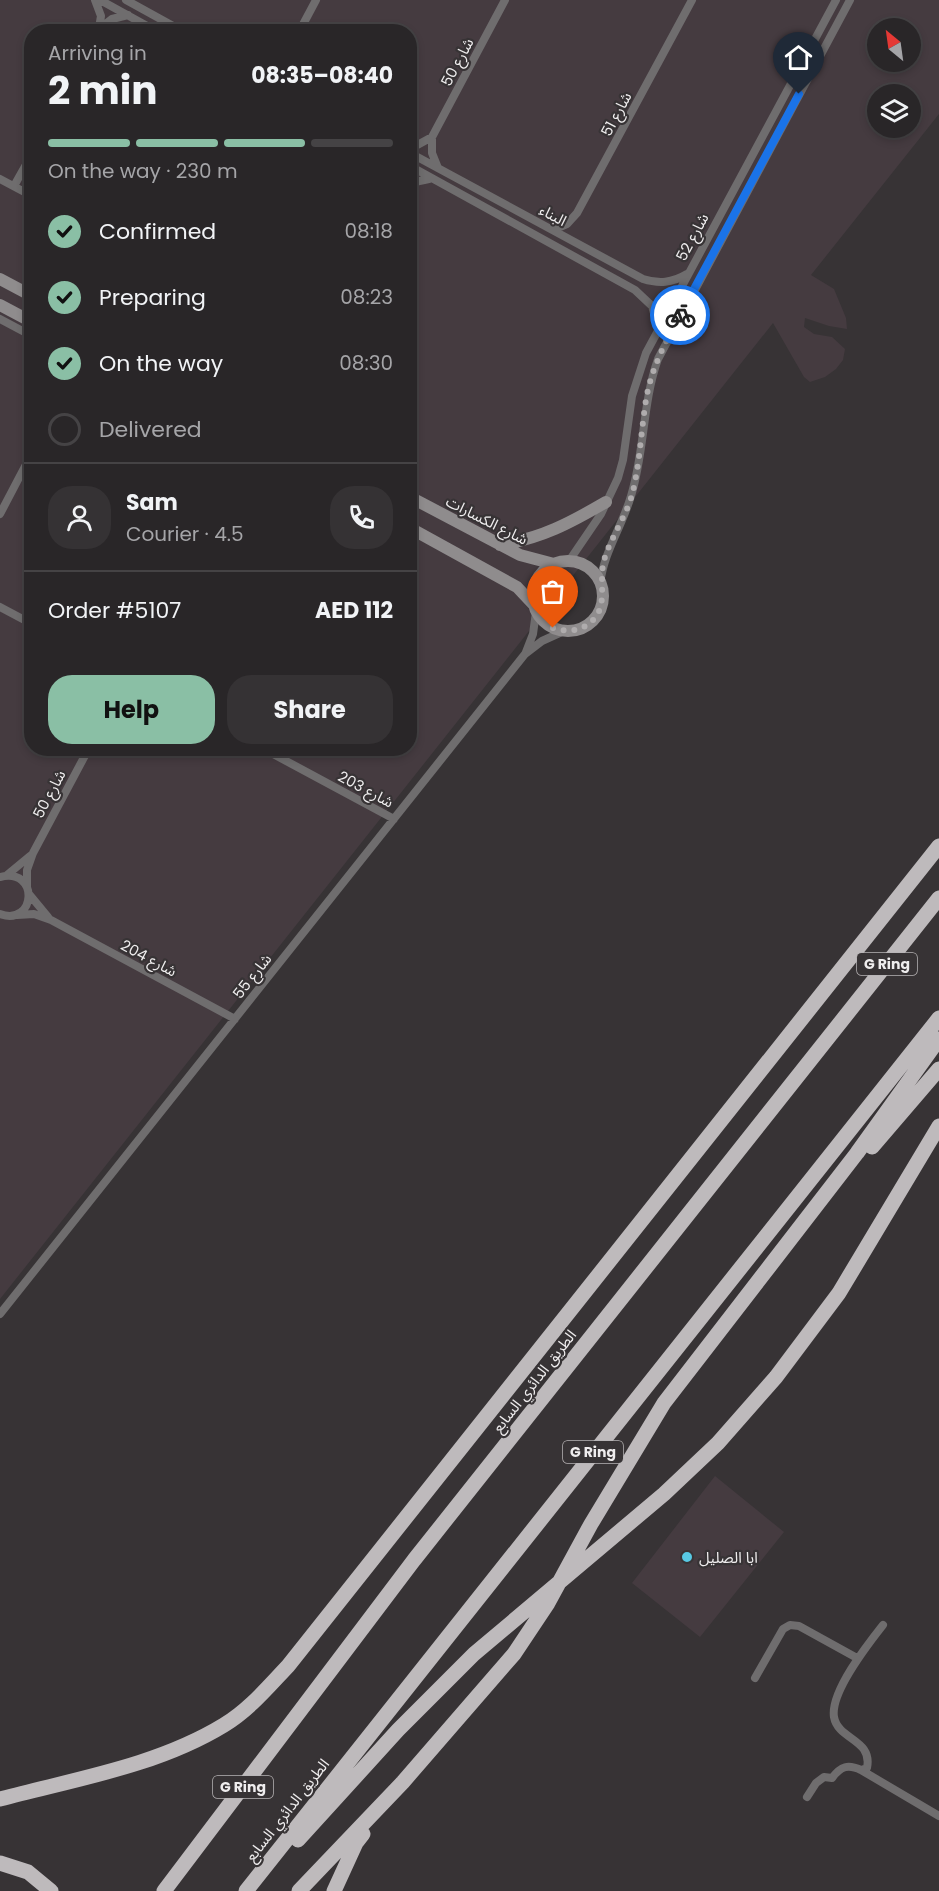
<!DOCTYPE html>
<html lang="en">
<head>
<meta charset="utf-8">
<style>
	:root { --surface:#292628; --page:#353234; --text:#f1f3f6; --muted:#a5a5a8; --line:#454345; --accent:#8abfa5 }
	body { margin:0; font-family:Poppins,"Noto Sans Arabic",sans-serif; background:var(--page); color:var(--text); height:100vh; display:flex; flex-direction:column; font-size:22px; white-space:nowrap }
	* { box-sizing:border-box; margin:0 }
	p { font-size:20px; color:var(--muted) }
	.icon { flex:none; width:33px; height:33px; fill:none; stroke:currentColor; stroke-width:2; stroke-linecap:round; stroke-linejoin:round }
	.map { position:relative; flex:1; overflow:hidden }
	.side { position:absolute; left:24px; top:24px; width:393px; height:732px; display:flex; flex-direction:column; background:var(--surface); border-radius:24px; box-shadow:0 3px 9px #0003,0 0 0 2px var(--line) }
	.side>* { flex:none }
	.needle { width:39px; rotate:331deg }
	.controls { position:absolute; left:867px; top:18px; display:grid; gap:12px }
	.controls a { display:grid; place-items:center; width:54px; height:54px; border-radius:50%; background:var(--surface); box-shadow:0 3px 9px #0003,0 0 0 2px var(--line); font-size:30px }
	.pin { position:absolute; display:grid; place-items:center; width:51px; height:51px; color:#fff; margin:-62px -26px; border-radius:50% 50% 50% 0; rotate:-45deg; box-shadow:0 0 6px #0007 }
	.pin .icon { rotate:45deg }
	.courier { position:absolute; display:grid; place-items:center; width:60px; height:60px; margin:-30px; border:4px solid #1a73e8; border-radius:50%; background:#fff; color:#222; box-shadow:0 2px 8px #0007 }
	.head em { font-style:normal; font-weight:700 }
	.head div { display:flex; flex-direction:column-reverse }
	.head { display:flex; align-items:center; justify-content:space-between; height:102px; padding:0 24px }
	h1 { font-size:39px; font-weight:700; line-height:45px }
	.bar { display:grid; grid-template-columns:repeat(4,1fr); gap:9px 6px; align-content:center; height:72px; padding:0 24px }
	.bar i { height:8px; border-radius:4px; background:var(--line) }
	.bar .on { background:var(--accent) }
	.bar p { grid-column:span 4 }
	.line { display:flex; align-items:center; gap:15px; padding:0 24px; border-top:2px solid var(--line) }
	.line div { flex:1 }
	.round { display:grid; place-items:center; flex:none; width:63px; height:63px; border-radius:24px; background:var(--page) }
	ol { padding:0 24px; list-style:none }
	li { display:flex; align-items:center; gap:18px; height:66px }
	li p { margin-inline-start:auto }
	li .icon { padding:6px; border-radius:50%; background:var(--accent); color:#111; stroke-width:4 }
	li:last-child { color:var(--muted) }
	li i { width:33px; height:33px; border:3px solid var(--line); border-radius:50% }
	.cta { display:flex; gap:12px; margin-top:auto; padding:12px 24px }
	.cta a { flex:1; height:69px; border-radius:24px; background:var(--accent); color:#111; font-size:24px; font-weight:700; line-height:69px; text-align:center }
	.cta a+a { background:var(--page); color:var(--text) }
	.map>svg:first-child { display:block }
	.built { fill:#453b40; fill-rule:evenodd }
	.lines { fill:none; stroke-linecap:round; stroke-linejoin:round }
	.street { stroke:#6f6d6e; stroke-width:8 }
	.secondary { stroke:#8f8c8d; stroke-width:12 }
	.highway { stroke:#bebabc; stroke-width:15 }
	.done { stroke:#afacad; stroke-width:6; stroke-dasharray:0 10.8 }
	.route { stroke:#1a73e8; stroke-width:8 }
	.poi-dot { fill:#58c9e4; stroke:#373335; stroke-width:2 }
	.labels { text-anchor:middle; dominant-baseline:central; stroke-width:4.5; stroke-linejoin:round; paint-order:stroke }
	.shield { fill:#373335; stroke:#b8b5b6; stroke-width:1.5 }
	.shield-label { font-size:14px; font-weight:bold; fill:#efedee }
	.street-label { font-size:15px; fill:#efedee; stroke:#373335 }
	.poi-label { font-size:15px; fill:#efedee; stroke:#373335; text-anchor:start }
</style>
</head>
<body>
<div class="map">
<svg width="939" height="1891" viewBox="0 0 939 1891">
	<rect width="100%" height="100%" fill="#373335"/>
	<path class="built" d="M0 0H939V114L811 275 834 289 846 318 847 329 829 326 805 318 804 327 814 334 832 337 845 349 843 360 836 369 825 377 810 382 804 377 773 323 0 1299ZM878 28H910V62H878ZM32 32H410V748H32ZM878 94H910V128H878Z
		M715 1476 784 1532 700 1637 632 1583Z"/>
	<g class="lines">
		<path class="street" d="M95 0 101 16 99 28
			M100 0 158 32
			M126 0 184 32
			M98 30 112 19 128 15
			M299 32 316 0
			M432 137V153L438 168
			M410 149 432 137 505 0
			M410 153 643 279C659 284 672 283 687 274
			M410 166 635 290 652 306 658 328
			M0 179 32 196
			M410 183 429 179
			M14 186 32 154
			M553 230 567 224 577 213 692 0
			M0 319 32 336
			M0 514 32 453
			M569 561 601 514 618 478 623 460 632 396 646 353 836 0
			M600 584C604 551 622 527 631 496 645 451 642 404 658 359L850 0
			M0 607 32 624
			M526 652 533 634 536 612
			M262 748 394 819
			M7 875 30 856
			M0 877C40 867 36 927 0 914
			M27 887V870L33 853 89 748
			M29 894 48 917
			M17 915 34 914 51 920 235 1019
			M0 1314 525 654 542 641 564 631
			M755 1678 783 1629 790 1625 799 1626 857 1658
			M861 1770 939 1816
			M807 1797 816 1783 824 1777 832 1778C841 1766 848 1764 861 1770L867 1768C873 1739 838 1740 834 1717 830 1692 868 1644 883 1625"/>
		<path class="secondary" d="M0 279 32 296
			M0 305 32 322
			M410 497 520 555 554 564
			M410 528 517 587 533 604
			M500 545C542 538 570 523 606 502
			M533 596a35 35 0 1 1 70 0a35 35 0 1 1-70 0Z"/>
		<path class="highway" d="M872 1147 939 1069
			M0 1799C75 1779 157 1766 224 1725 249 1710 268 1687 288 1666L939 846
			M298 1840 398 1730 474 1654 664 1494 718 1443 776 1377 839 1293 939 1126
			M0 1863 28 1872 51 1891
			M164 1891 414 1560 939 898
			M246 1891 939 1018
			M299 1891 403 1782 514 1654 548 1603 591 1524 664 1403 857 1153 939 1039
			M334 1891 356 1843 363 1834"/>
	</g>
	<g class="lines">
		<path class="done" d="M553 628C570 633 586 631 597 615 607 599 598 577 605 557 612 536 626 516 632 495 640 464 641 431 646 400 651 369 665 343 680 315"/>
		<path class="route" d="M680 315 799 94"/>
	</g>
	<circle class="poi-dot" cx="687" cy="1557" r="6"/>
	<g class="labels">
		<g class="shield">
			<rect x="857" y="953" width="60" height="22" rx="4.5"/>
			<rect x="563" y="1441" width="60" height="22" rx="4.5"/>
			<rect x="213" y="1776" width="60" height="22" rx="4.5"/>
		</g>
		<g class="shield-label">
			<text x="887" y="964">G Ring</text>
			<text x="593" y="1452">G Ring</text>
			<text x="243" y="1787">G Ring</text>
		</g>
		<g class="street-label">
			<text transform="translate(457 62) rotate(-62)">شارع 50</text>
			<text transform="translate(616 114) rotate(-62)">شارع 51</text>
			<text transform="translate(553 215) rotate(28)">البناء</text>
			<text transform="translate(692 237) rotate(-62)">شارع 52</text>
			<text transform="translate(487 520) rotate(27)">شارع الكسارات</text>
			<text transform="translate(366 789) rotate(28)">شارع 203</text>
			<text transform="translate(49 794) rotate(-62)">شارع 50</text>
			<text transform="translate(149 958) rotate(28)">شارع 204</text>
			<text transform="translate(252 976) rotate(-52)">شارع 55</text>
			<text transform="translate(534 1381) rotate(-52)">الطريق الدائري السابع</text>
			<text transform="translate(287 1810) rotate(-52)">الطريق الدائري السابع</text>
		</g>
		<g class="poi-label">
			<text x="699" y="1557">ابا الصليل</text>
		</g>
	</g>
</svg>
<div class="controls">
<a><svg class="needle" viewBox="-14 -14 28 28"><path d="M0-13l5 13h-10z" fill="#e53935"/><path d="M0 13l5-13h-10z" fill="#a5a5a8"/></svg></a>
<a><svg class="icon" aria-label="layers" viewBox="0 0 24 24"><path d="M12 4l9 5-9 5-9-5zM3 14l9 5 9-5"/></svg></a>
</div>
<div class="pin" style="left:553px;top:628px;background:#ea580c"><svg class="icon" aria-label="bag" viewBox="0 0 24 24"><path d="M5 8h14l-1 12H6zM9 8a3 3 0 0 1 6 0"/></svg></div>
<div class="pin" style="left:799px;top:94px;background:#1f2937"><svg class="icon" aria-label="home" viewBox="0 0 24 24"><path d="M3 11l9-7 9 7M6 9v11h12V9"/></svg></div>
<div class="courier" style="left:680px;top:315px"><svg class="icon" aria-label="bike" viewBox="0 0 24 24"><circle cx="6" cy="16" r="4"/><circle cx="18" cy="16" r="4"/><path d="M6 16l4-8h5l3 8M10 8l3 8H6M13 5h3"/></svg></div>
<section class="side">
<div class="head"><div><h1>2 min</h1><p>Arriving in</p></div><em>08:35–08:40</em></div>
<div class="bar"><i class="on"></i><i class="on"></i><i class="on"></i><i></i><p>On the way · 230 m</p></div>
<ol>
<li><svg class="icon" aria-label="check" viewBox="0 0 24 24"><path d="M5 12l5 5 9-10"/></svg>Confirmed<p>08:18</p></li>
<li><svg class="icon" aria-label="check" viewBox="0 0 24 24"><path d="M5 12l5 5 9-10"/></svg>Preparing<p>08:23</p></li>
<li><svg class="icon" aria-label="check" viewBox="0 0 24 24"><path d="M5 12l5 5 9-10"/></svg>On the way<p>08:30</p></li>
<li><i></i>Delivered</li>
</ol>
<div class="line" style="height:108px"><a class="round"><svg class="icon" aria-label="person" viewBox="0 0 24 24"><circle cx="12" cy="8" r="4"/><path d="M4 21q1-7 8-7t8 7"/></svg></a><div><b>Sam</b><p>Courier · 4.5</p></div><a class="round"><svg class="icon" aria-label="phone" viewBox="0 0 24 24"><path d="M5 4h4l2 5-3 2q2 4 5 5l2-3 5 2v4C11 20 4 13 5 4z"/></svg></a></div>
<div class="line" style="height:78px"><div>Order #5107</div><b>AED 112</b></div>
<div class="cta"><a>Help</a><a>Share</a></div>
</section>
</div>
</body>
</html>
